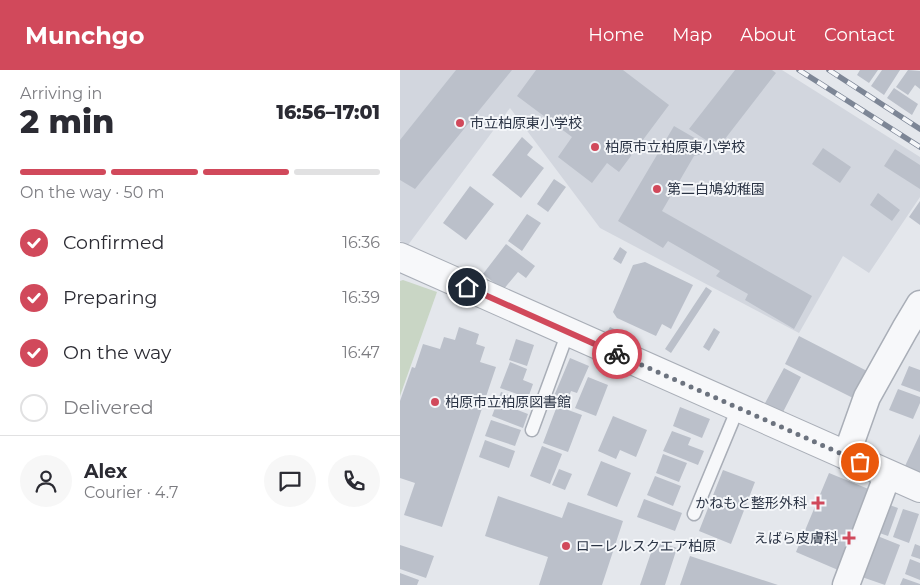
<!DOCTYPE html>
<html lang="en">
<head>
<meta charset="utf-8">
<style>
	:root { --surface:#fff; --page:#f7f7f7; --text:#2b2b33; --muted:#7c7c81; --line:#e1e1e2; --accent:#d1495b }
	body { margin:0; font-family:Montserrat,"Noto Sans JP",sans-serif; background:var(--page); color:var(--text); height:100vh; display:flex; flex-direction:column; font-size:19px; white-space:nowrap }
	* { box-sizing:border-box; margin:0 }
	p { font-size:16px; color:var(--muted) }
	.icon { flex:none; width:28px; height:28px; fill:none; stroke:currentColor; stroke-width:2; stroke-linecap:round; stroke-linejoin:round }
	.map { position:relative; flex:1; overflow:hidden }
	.details { display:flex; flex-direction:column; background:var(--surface); width:400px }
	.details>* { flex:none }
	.pin { position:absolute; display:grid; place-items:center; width:42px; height:42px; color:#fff; margin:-21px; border:2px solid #fff; border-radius:50%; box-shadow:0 1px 5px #0007 }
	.courier { position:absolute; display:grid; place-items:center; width:50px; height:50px; margin:-25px; border:4px solid #d1495b; border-radius:50%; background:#fff; color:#222; box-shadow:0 1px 6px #0007 }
	.overview em { font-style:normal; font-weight:800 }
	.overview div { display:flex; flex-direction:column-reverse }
	.overview { display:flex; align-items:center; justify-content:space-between; height:85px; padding:0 20px }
	h1 { font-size:32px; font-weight:800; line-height:38px }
	.bar { display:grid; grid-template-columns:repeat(4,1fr); gap:8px 5px; align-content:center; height:60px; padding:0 20px }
	.bar i { height:6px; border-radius:4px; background:var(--line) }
	.bar .active { background:var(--accent) }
	.bar p { grid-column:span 4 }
	.line { display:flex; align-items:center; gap:12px; padding:0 20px; border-top:1px solid var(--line) }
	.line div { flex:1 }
	.round { display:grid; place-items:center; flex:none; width:52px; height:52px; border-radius:26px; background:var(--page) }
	ol { padding:0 20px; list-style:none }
	li { display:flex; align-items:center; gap:15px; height:55px }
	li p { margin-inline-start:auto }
	li .icon { padding:5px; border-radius:50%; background:var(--accent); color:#fff; stroke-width:4 }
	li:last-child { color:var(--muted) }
	li i { width:28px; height:28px; border:2px solid var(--line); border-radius:50% }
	header { display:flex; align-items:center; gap:30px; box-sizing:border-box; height:70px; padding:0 25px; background:var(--accent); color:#fff }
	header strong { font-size:24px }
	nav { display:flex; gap:28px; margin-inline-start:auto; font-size:18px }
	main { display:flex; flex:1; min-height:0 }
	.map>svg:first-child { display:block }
	.built { fill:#d2d6de }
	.green { fill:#c9d6c5 }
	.building { fill:#bbc0ca }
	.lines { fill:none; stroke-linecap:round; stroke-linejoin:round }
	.service-casing { stroke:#a9aeb7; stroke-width:15 }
	.minor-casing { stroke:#a9aeb7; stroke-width:29 }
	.tertiary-casing { stroke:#a9aeb7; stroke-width:30 }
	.service { stroke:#f7f8fa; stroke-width:12 }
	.minor { stroke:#f7f8fa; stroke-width:26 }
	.tertiary { stroke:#f7f8fa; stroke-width:28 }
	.rail-casing { stroke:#7d8696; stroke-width:5.5 }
	.rail { stroke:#f4f6f9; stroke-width:4; stroke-dasharray:11; stroke-linecap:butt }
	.done { stroke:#6c737f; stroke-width:5; stroke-dasharray:0 9 }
	.route { stroke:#d1495b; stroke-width:6 }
	.poi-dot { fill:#d1495b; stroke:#f4f6f9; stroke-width:2 }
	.labels { text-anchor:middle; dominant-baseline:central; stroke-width:4; stroke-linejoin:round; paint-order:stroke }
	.poi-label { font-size:14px; fill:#2b3445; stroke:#f4f6f9; text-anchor:start }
</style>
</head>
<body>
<header>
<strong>Munchgo</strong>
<nav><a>Home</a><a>Map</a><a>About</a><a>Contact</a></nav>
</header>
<main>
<section class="details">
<div class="overview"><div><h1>2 min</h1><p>Arriving in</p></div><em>16:56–17:01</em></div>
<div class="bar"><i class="active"></i><i class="active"></i><i class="active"></i><i></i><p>On the way · 50 m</p></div>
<ol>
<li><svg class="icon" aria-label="check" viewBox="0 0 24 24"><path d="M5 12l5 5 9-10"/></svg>Confirmed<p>16:36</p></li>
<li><svg class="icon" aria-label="check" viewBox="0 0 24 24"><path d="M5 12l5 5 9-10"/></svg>Preparing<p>16:39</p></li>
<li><svg class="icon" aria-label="check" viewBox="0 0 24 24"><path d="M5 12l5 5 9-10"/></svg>On the way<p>16:47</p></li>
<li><i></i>Delivered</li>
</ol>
<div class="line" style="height:90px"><a class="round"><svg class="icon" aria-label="person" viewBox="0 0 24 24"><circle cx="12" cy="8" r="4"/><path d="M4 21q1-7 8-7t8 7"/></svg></a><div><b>Alex</b><p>Courier · 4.7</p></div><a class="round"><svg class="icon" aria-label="chat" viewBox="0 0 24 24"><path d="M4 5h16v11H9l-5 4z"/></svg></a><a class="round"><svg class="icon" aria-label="phone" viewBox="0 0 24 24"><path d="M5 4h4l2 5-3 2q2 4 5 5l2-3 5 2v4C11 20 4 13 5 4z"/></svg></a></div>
</section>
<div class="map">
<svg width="520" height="515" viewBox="0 0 520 515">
	<rect width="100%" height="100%" fill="#e4e7ec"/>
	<path class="built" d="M0 0H382L520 87V127L469 203 443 186 399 263 200 158 110 38 8 175 0 171Z"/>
	<path class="green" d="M3 210 37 222 0 326V211Z"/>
	<path class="building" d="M56 0H112L15 119 0 110V70Z
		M136 0H223L269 35 219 102 207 93 192 113 158 87 172 67 117 26Z
		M335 0H372L376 3 318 78 289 59Z
		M460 0H478L469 13 457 5Z
		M482 0H500L484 25 471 16Z
		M508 0 520 1V19L515 15 508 25 496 17Z
		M494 18 518 34 512 45 487 28Z
		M274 56 317 81 294 86 262 141 412 226 394 259 345 230 348 224 316 206 320 201 268 171 263 178 218 151Z
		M122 67 133 77 127 85 144 98 121 128 92 105Z
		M423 78 451 97 440 113 412 94Z
		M495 79 520 95V119L484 96Z
		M154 109 166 117 148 142 137 134Z
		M70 116 94 134 66 170 43 153Z
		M478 123 500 140 492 151 470 135Z
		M520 131V155L509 147Z
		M127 144 141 153 122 181 108 171Z
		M106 174 135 196 126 208 118 202 103 220 83 204Z
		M220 177 227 182 221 194 213 189Z
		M245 192 293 215 271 259 262 254 256 266 217 248 213 242 233 195Z
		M306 217 312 221 271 283 265 279Z
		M59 257 79 264 76 274 85 277 80 292 96 297 42 457 4 445 15 413 0 408V331L12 297 15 298 23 274 40 279 44 267 55 270Z
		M210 257 225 264 221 272 206 264Z
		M314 258 320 262 309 281 303 277Z
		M399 266 469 302 455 329 385 294Z
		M116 269 134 275 127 296 109 290Z
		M170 288 189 296 177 323 171 321 167 332 154 326Z
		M110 292 127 299 123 310 133 314 128 328 100 318Z
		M509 296 520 300V322L501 315Z
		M384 298 401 307 382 344 364 335Z
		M188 307 208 315 196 346 175 338Z
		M498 319 520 327V333L513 349 489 340Z
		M101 322 119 329 115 339 128 344 123 358 92 346Z
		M157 336 182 345 168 382 143 373Z
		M280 337 310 349 302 368 273 356Z
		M213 346 247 360 236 387 220 380 216 389 198 381Z
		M91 350 121 360 115 376 85 366Z
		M272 361 291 368 288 375 304 381 298 395 263 381Z
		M520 364V403L505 396Z
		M85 370 115 381 109 398 79 387Z
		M142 376 162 384 150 414 130 406Z
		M263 384 287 393 279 412 256 403Z
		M201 391 231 403 217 437 187 425Z
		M159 399 172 404 165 420 152 415Z
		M323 400 355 412 331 474 299 461Z
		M429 403 471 420 438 500 396 482Z
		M255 406 281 416 273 436 247 425Z
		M98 426 162 448 168 432 223 451 202 515H139L148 487 85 466Z
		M244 429 282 443 275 461 237 447Z
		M484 433 498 438 488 466 474 461Z
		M503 439 519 444 509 473 493 467Z
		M475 465 500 475 485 515 459 506Z
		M255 471 277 478 265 515H240Z
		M515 474 520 476V489L511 486Z
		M0 475 34 486 26 508 0 499Z
		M290 486 378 515H280Z
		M510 489 520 493V510L505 504Z
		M0 503 19 510 17 515H0Z
		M503 508 520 514V515H500Z"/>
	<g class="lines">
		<defs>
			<path id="service" d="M132 360 168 262
				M294 444 338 338"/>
			<path id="minor" d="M446 386 467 327 505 259 520 234
				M446 515 488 404"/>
			<path id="tertiary" d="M0 187 520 418"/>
		</defs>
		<use href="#service" class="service-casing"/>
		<use href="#minor" class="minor-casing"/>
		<use href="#tertiary" class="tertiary-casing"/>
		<use href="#service" class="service"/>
		<use href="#minor" class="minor"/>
		<use href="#tertiary" class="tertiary"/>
		<defs>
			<path id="rail" d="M399 0 520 77
				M429 0 520 59"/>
		</defs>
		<use href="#rail" class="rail-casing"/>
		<use href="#rail" class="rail"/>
	</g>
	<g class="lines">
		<path class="done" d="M217 284 460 392"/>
		<path class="route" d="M67 217 217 284"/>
	</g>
	<g class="poi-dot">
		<circle cx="60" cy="53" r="5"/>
		<circle cx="195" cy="77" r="5"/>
		<circle cx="257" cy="119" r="5"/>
		<circle cx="35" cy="332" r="5"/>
		<path d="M415.5 425.5h5v5h5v5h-5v5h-5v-5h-5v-5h5z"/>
		<path d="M446.5 460.5h5v5h5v5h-5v5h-5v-5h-5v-5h5z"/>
		<circle cx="166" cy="476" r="5"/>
	</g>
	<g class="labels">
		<g class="poi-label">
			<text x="70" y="53">市立柏原東小学校</text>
			<text x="205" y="77">柏原市立柏原東小学校</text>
			<text x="267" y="119">第二白鳩幼稚園</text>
			<text x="45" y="332">柏原市立柏原図書館</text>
			<text x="407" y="433" text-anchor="end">かねもと整形外科</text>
			<text x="438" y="468" text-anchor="end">えばら皮膚科</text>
			<text x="176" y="476">ローレルスクエア柏原</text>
		</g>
	</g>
</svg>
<div class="pin" style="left:460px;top:392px;background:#ea580c"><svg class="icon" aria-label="bag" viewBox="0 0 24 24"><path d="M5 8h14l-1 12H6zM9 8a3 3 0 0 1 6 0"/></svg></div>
<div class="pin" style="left:67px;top:217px;background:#1f2937"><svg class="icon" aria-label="home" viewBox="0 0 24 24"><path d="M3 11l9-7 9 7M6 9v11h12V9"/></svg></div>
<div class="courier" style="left:217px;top:284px"><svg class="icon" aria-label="bike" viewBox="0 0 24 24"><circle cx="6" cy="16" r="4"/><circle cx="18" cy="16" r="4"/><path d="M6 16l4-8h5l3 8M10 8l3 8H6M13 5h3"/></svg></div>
</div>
</main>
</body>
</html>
